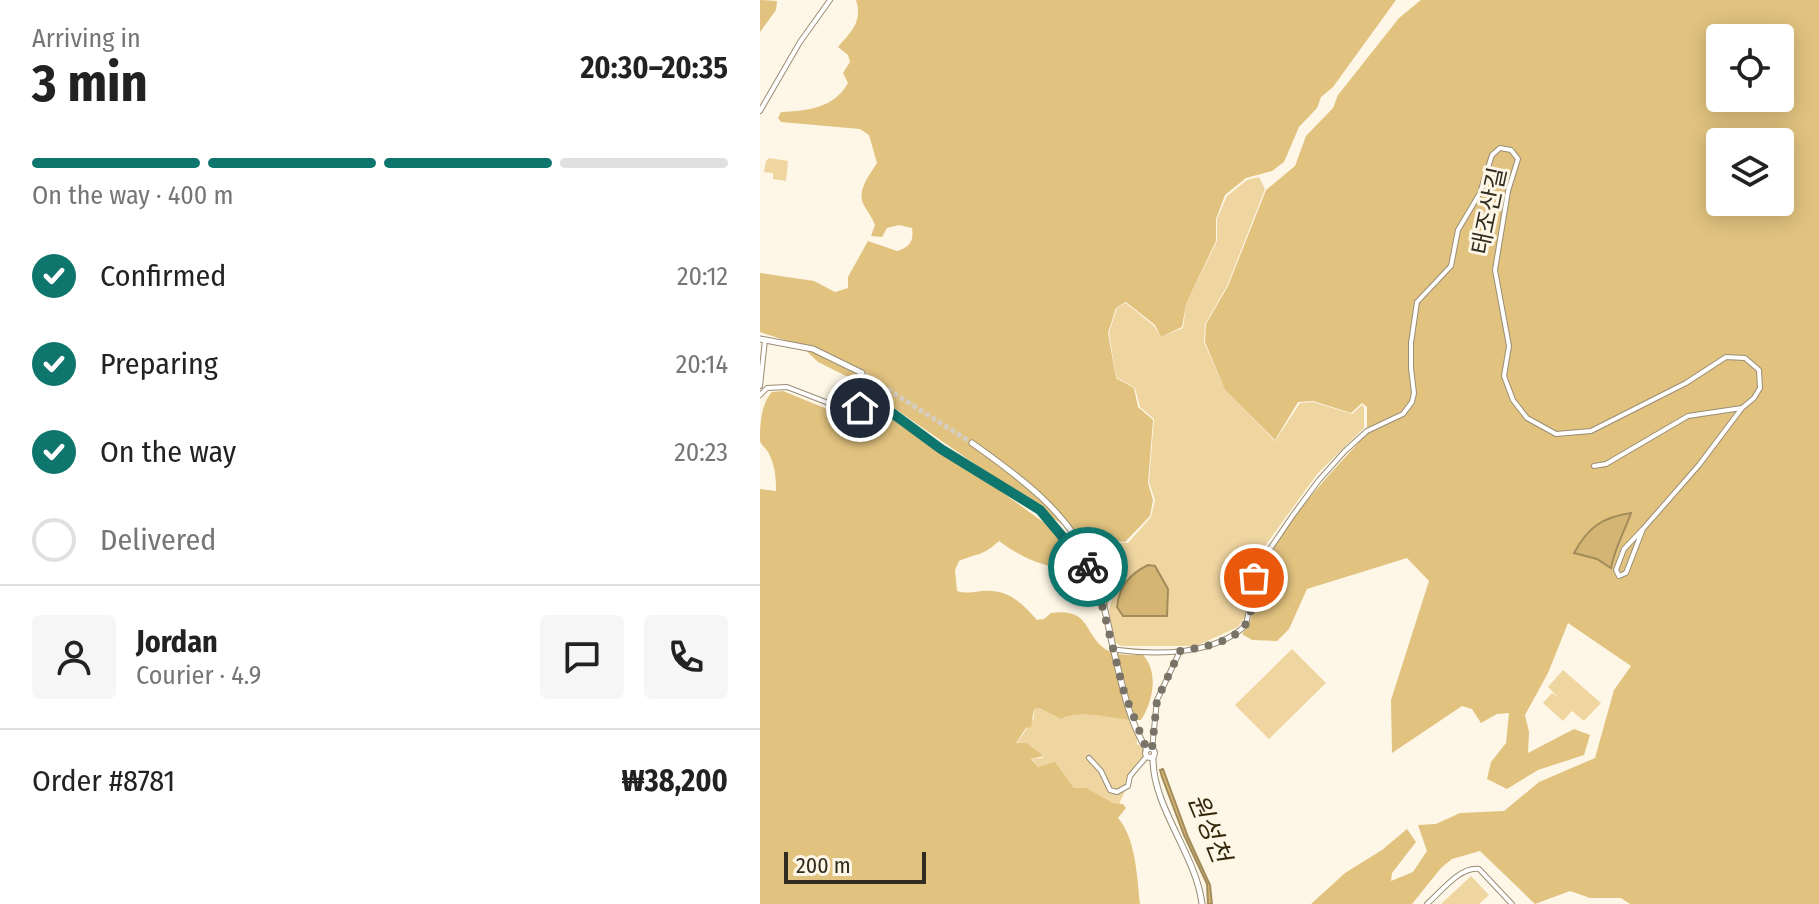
<!DOCTYPE html>
<html lang="en">
<head>
<meta charset="utf-8">
<style>
	:root { --surface:#fff; --page:#f6f6f6; --text:#222; --muted:#767676; --line:#e0e0e0; --accent:#0f766e }
	body { margin:0; font-family:"Fira Sans Condensed","Noto Sans KR",sans-serif; background:var(--page); color:var(--text); height:100vh; display:flex; flex-direction:column; font-size:30px; white-space:nowrap }
	* { box-sizing:border-box; margin:0 }
	p { font-size:26px; color:var(--muted) }
	.icon { flex:none; width:44px; height:44px; fill:none; stroke:currentColor; stroke-width:2; stroke-linecap:round; stroke-linejoin:round }
	.map { position:relative; flex:1; overflow:hidden }
	.panel { display:flex; flex-direction:column; background:var(--surface); width:760px }
	.panel>* { flex:none }
	.fabs { position:absolute; left:946px; top:24px; display:grid; gap:16px }
	.fabs a { display:grid; place-items:center; width:88px; height:88px; border-radius:8px; background:var(--surface); box-shadow:0 4px 20px #0003; font-size:40px }
	.scale { position:absolute; left:24px; bottom:20px; width:142px; box-sizing:border-box; padding-left:8px; border:4px solid #312c22; border-top:0; font-size:22px; line-height:28px; white-space:nowrap; color:#312c22; -webkit-text-stroke:6px #fef7e7; paint-order:stroke }
	.pin { position:absolute; display:grid; place-items:center; width:68px; height:68px; color:#fff; margin:-34px; border:4px solid #fff; border-radius:50%; box-shadow:0 2px 8px #0007 }
	.courier { position:absolute; display:grid; place-items:center; width:80px; height:80px; margin:-40px; border:6px solid #0f766e; border-radius:50%; background:#fff; color:#222; box-shadow:0 2px 10px #0007 }
	.headline em { font-style:normal; font-weight:700 }
	.headline div { display:flex; flex-direction:column-reverse }
	.headline { display:flex; align-items:center; justify-content:space-between; height:136px; padding:0 32px }
	h1 { font-size:52px; font-weight:700; line-height:60px }
	.bar { display:grid; grid-template-columns:repeat(4,1fr); gap:12px 8px; align-content:center; height:96px; padding:0 32px }
	.bar i { height:10px; border-radius:6px; background:var(--line) }
	.bar .selected { background:var(--accent) }
	.bar p { grid-column:span 4 }
	.line { display:flex; align-items:center; gap:20px; padding:0 32px; border-top:2px solid var(--line) }
	.line div { flex:1 }
	.round { display:grid; place-items:center; flex:none; width:84px; height:84px; border-radius:8px; background:var(--page) }
	ol { padding:0 32px; list-style:none }
	li { display:flex; align-items:center; gap:24px; height:88px }
	li p { margin-inline-start:auto }
	li .icon { padding:8px; border-radius:50%; background:var(--accent); color:#fff; stroke-width:4 }
	li:last-child { color:var(--muted) }
	li i { width:44px; height:44px; border:4px solid var(--line); border-radius:50% }
	main { display:flex; flex:1; min-height:0 }
	.map>svg:first-child { display:block }
	.green { fill:#efd5a0 }
	.forest { fill:#e1c27f; fill-rule:evenodd }
	.water { fill:#d4b573; stroke:#a38c5b; stroke-width:2 }
	.lines { fill:none; stroke-linecap:round; stroke-linejoin:round }
	.tertiary-tunnel { stroke:#d5cec0; stroke-width:5; stroke-dasharray:5 2.5; stroke-linecap:butt }
	.minor-casing { stroke:#998d75; stroke-width:6 }
	.tertiary-casing { stroke:#998d75; stroke-width:7 }
	.minor { stroke:#fff; stroke-width:4 }
	.tertiary { stroke:#fff; stroke-width:5 }
	.done { stroke:#797367; stroke-width:8; stroke-dasharray:0 14.4 }
	.route { stroke:#0f766e; stroke-width:10 }
	.labels { text-anchor:middle; dominant-baseline:central; stroke-width:6; stroke-linejoin:round; paint-order:stroke }
	.street-label { font-size:24px; fill:#312c22; stroke:#fef7e7 }
	.water-label { font-size:26px; font-style:italic; fill:#36290b; stroke:#fef7e7 }
</style>
</head>
<body>
<main>
<section class="panel">
<div class="headline"><div><h1>3 min</h1><p>Arriving in</p></div><em>20:30–20:35</em></div>
<div class="bar"><i class="selected"></i><i class="selected"></i><i class="selected"></i><i></i><p>On the way · 400 m</p></div>
<ol>
<li><svg class="icon" aria-label="check" viewBox="0 0 24 24"><path d="M5 12l5 5 9-10"/></svg>Confirmed<p>20:12</p></li>
<li><svg class="icon" aria-label="check" viewBox="0 0 24 24"><path d="M5 12l5 5 9-10"/></svg>Preparing<p>20:14</p></li>
<li><svg class="icon" aria-label="check" viewBox="0 0 24 24"><path d="M5 12l5 5 9-10"/></svg>On the way<p>20:23</p></li>
<li><i></i>Delivered</li>
</ol>
<div class="line" style="height:144px"><a class="round"><svg class="icon" aria-label="person" viewBox="0 0 24 24"><circle cx="12" cy="8" r="4"/><path d="M4 21q1-7 8-7t8 7"/></svg></a><div><b>Jordan</b><p>Courier · 4.9</p></div><a class="round"><svg class="icon" aria-label="chat" viewBox="0 0 24 24"><path d="M4 5h16v11H9l-5 4z"/></svg></a><a class="round"><svg class="icon" aria-label="phone" viewBox="0 0 24 24"><path d="M5 4h4l2 5-3 2q2 4 5 5l2-3 5 2v4C11 20 4 13 5 4z"/></svg></a></div>
<div class="line" style="height:104px"><div>Order #8781</div><b>₩38,200</b></div>
</section>
<div class="map">
<svg width="1059" height="904" viewBox="0 0 1059 904">
	<rect width="100%" height="100%" fill="#fef7e7"/>
	<path class="green" d="M9 158 28 161 26 181 13 179V173L4 172 6 161Z
		M499 177 505 189 467 286 445 324 444 342 465 390 515 441 540 403 553 402 592 414 602 405 604 407V428L558 473 491 565 485 617 478 627 436 646H361L351 640 345 629C349 599 368 571 352 542L368 543 391 517 395 500 389 482 394 419 380 407 375 388 356 377 349 333 357 308 366 303 394 326 401 337 423 328 426 304 457 241V219L467 196 487 180Z
		M532 649 566 683 509 739 475 705Z
		M803 670 841 703 824 721 812 711 803 721 783 703 792 693 798 697 788 687Z
		M279 708 301 719C317 711 353 714 371 720L370 724 378 731 377 744 381 746 385 755C377 759 365 793 359 804 344 802 331 790 314 788L295 763 278 767 272 759 282 758 284 755 256 744 274 718V709Z
		M711 876 729 895 719 904H681Z"/>
	<path class="forest" d="M0 0 17 1 16 10 0 32Z
		M96 0H636L573 87 561 97 557 108 539 127 524 162 512 171 486 178 465 195 456 219V241L426 304 422 327 401 337 395 325 366 302 356 308 348 333 356 378 374 388 378 407 393 420 388 483 393 500 390 516 365 542 350 540C362 565 355 582 347 607L340 558 329 543 92 379 58 362 40 345 0 332V273L54 281 75 292 88 288V277L108 241 137 251C150 247 154 241 152 228L139 225 127 228 122 237 111 236 115 225C112 217 109 214 105 207 95 192 109 176 117 163L109 135 100 129 21 122 18 118 21 112C48 111 74 108 88 83L83 73 90 62 88 55 78 47C91 32 103 22 96 0Z
		M661 0H1059V904H870L861 898H830L810 891 775 904 720 851 692 859 681 868 652 904H551L585 873 622 850 647 829 656 842 632 873 631 881 653 872 667 851 658 825 676 824 700 813 744 811 779 782 835 758 854 690 871 666 808 623 788 673 765 715 769 732 768 753 814 729 830 735 824 755 778 770 747 789 727 779 731 762 746 743 749 713 737 714 721 723 712 709 702 706 632 753 631 700 669 581 647 558 547 589 529 629 517 641 492 640 482 634C499 616 491 590 501 570 527 519 568 475 607 434V407L602 403 591 413 553 401 538 402 515 440 465 390 445 342 446 324 468 286 506 190 535 166 546 136 573 108 578 95 639 18ZM960 38H1020V98H960ZM960 142H1020V202H960ZM870 513 864 532 856 544 850 568 837 559Z
		M23 391 77 413 94 414 111 410 128 412 195 462 225 480 322 550 328 558 322 566C292 573 262 558 239 541 223 556 218 553 199 561L195 570 197 591C206 594 213 592 222 591 248 589 261 602 277 620L284 619 291 613C331 608 323 633 345 649 356 656 371 655 383 655 399 672 393 702 381 720 355 721 326 708 301 719L279 708 274 709 271 727 266 728 256 743H266L284 756 271 759 278 767 295 762 314 788H326L353 803 363 804 366 808 358 818C376 839 377 876 380 904H0V489L16 491C16 476 15 465 8 452 6 448 1 445 0 441 0 424 1 404 12 392Z"/>
	<path class="water" d="M871 513C864 533 855 547 851 568L837 559 814 553C828 527 843 517 871 513Z
		M388 565 395 566 408 589 407 616H363L357 607C359 586 370 574 388 565Z
		M403 769 428 837 450 885 452 904H448L447 884 424 835 402 777 400 770Z"/>
	<g class="lines">
		<path class="tertiary-tunnel" d="M102 373 212 443"/>
		<defs>
			<path id="minor" d="M0 111 40 42 70 0
				M0 386 5 340
				M0 395 7 388 27 387 84 409 128 410 181 449 280 510 319 560 334 573
				M883 529 864 549 856 570 859 576 866 573 883 529 939 465 982 408
				M358 650C397 655 455 655 486 625L497 568 533 515 559 480 585 451 607 431 643 414 652 402 654 393 651 368V343L657 302 691 266 698 230 720 193 732 155 740 148 751 150 758 159 748 191 735 270 749 346 744 376 753 400 767 418 796 434 831 431 926 383 966 357 985 358 999 370 1000 388 994 398 982 408 928 416 846 464 834 466
				M392 749 397 700 420 651
				M329 758 341 771 350 790 357 792 368 786 370 776 387 756
				M667 904C681 892 700 866 719 869L752 904"/>
			<path id="tertiary" d="M0 339 53 349 102 373
				M212 443C260 477 310 513 333 569 343 595 348 625 354 652 362 684 369 722 387 750
				M385.5 753a4.5 4.5 0 1 1 9 0a4.5 4.5 0 1 1-9 0Z
				M393 757C392 807 436 854 442 904"/>
		</defs>
		<use href="#minor" class="minor-casing"/>
		<use href="#tertiary" class="tertiary-casing"/>
		<use href="#minor" class="minor"/>
		<use href="#tertiary" class="tertiary"/>
	</g>
	<g class="lines">
		<path class="done" d="M328 567 334 573 364 692 387 750 392 749 397 700 420 651C440 648 477 642 487 622 493 609 493 592 494 578"/>
		<path class="route" d="M100 408 128 410 181 449 280 510 328 567"/>
	</g>
	<g class="labels">
		<g class="street-label">
			<text transform="translate(729 211) rotate(-78)">태조산길</text>
		</g>
		<g class="water-label">
			<text transform="translate(449 828) rotate(68)">원성천</text>
		</g>
	</g>
</svg>
<div class="fabs">
<a><svg class="icon" aria-label="locate" viewBox="0 0 24 24"><circle cx="12" cy="12" r="6"/><path d="M12 2v4M12 18v4M2 12h4M18 12h4"/></svg></a>
<a><svg class="icon" aria-label="layers" viewBox="0 0 24 24"><path d="M12 4l9 5-9 5-9-5zM3 14l9 5 9-5"/></svg></a>
</div>
<div class="scale">200 m</div>
<div class="pin" style="left:494px;top:578px;background:#ea580c"><svg class="icon" aria-label="bag" viewBox="0 0 24 24"><path d="M5 8h14l-1 12H6zM9 8a3 3 0 0 1 6 0"/></svg></div>
<div class="pin" style="left:100px;top:408px;background:#1f2937"><svg class="icon" aria-label="home" viewBox="0 0 24 24"><path d="M3 11l9-7 9 7M6 9v11h12V9"/></svg></div>
<div class="courier" style="left:328px;top:567px"><svg class="icon" aria-label="bike" viewBox="0 0 24 24"><circle cx="6" cy="16" r="4"/><circle cx="18" cy="16" r="4"/><path d="M6 16l4-8h5l3 8M10 8l3 8H6M13 5h3"/></svg></div>
</div>
</main>
</body>
</html>
